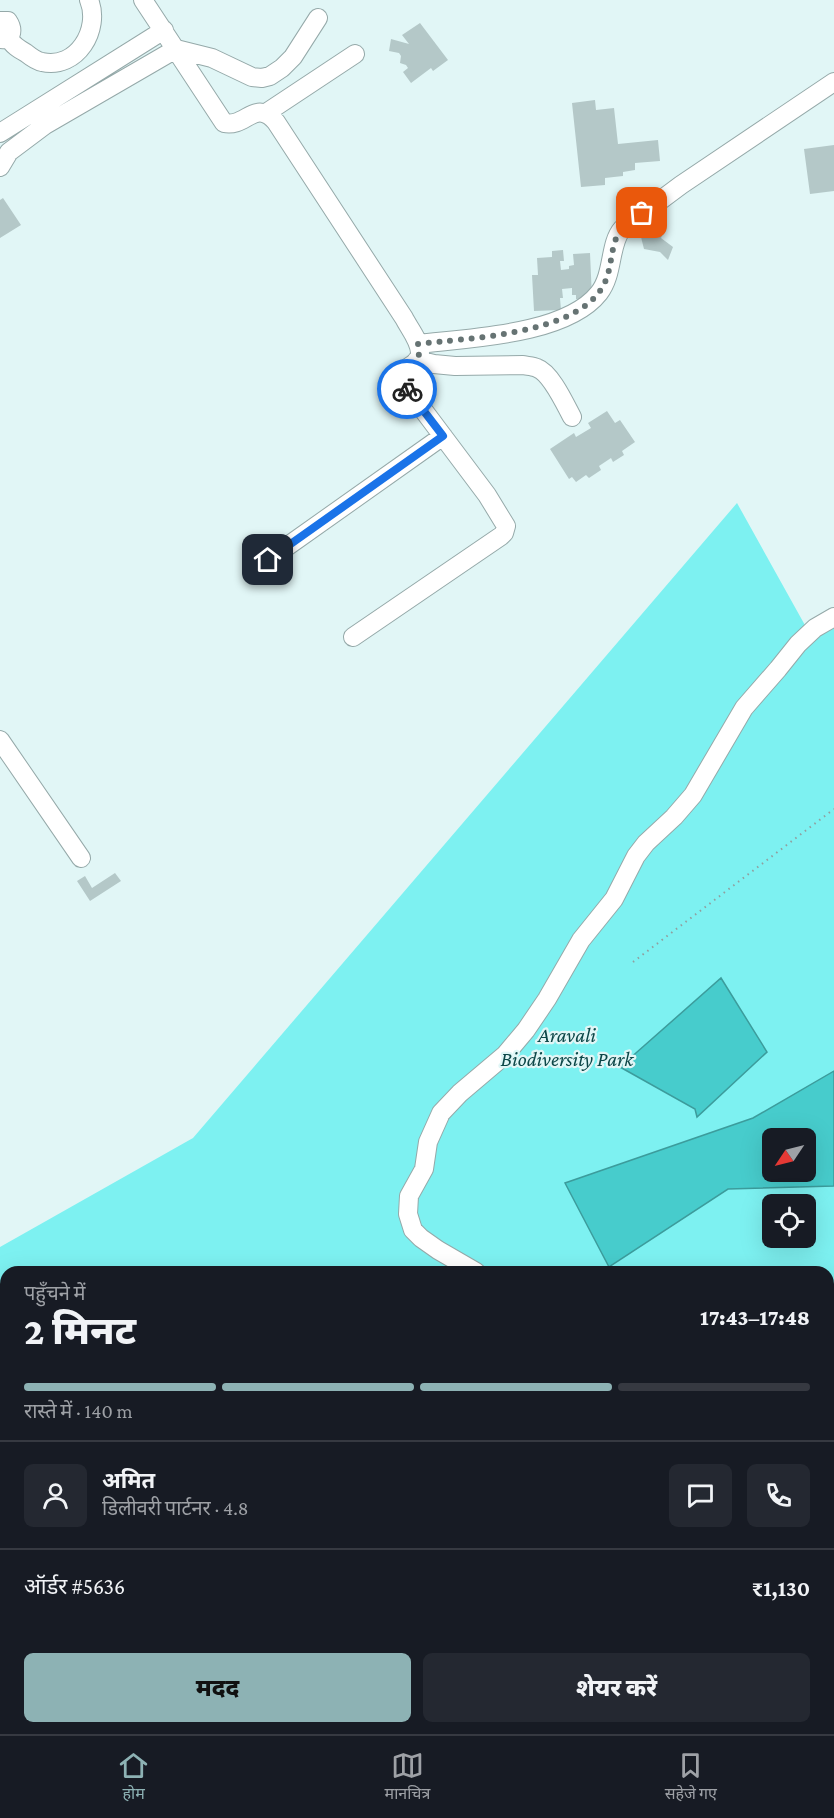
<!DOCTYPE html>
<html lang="hi">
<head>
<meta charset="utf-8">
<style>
	:root { --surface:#171b24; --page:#242831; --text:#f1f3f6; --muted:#9ea1a6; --line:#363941; --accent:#8db2b4 }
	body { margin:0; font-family:"Crimson Pro","Noto Sans Devanagari",serif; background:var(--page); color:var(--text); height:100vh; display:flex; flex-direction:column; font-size:22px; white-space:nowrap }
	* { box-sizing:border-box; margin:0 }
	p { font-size:20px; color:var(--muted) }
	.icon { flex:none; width:33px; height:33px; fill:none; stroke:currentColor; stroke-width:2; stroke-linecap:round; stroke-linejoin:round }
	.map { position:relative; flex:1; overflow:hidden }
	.drawer { position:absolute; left:0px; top:1266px; width:834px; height:468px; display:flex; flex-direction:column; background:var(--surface); border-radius:18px 18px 0 0; box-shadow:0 6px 24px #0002 }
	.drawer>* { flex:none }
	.needle { width:39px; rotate:235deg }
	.buttons { position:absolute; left:762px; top:1128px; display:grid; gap:12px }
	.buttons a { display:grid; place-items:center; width:54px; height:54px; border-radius:9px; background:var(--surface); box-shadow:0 6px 24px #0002; font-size:30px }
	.pin { position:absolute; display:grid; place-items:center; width:51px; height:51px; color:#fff; margin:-26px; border-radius:12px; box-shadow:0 3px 9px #0006 }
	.courier { position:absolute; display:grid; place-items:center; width:60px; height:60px; margin:-30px; border:4px solid #1a73e8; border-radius:50%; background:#fff; color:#222; box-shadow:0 2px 8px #0007 }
	.headline em { font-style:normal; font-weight:800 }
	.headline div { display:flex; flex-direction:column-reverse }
	.headline { display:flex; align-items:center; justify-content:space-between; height:102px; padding:0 24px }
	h1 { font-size:39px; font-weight:800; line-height:45px }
	.bar { display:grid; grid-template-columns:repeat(4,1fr); gap:9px 6px; align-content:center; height:72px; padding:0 24px }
	.bar i { height:8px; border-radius:4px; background:var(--line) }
	.bar .current { background:var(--accent) }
	.bar p { grid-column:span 4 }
	.line { display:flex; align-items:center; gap:15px; padding:0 24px; border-top:2px solid var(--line) }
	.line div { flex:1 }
	.round { display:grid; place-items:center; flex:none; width:63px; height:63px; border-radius:9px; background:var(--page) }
	.primary-button { display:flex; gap:12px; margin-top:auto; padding:12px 24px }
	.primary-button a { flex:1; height:69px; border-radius:9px; background:var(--accent); color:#111; font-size:24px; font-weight:800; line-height:69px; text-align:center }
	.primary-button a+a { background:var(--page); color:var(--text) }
	.tabs { display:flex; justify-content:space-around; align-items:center; height:84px; border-top:2px solid var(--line); background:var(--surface); font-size:16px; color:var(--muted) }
	.tabs a { display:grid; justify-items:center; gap:3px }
	.tabs .current { color:var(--accent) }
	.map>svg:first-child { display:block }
	.green { fill:#7df1f1; fill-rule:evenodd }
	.water { fill:#47cccc; stroke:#3c9c9c; stroke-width:1.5; fill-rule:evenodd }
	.building { fill:#b4c8c8 }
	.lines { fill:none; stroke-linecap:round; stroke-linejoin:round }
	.minor-casing { stroke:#95a9a9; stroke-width:20 }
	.path { stroke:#909f9f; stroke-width:2; stroke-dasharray:1.5 4.5; stroke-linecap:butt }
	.minor { stroke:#fff; stroke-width:18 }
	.done { stroke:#667373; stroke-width:6; stroke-dasharray:0 10.8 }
	.route { stroke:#1a73e8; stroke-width:8 }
	.labels { text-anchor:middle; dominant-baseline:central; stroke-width:4.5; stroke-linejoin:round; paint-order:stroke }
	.park-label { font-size:21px; font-style:italic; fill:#0c4748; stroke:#e1f6f6 }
</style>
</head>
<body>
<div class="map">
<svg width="834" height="1734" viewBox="0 0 834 1734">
	<rect width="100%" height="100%" fill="#e1f6f6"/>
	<path class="green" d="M737 503 811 636 834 625V1734H0V1247L193 1138ZM772 1138H806V1172H772ZM772 1204H806V1238H772ZM6 1272H828V1728H6Z"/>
	<path class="water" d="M721 978 767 1052 697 1117 695 1109 620 1067Z
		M834 1071V1186L728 1189 609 1267 565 1183 753 1118ZM806 1138V1172H772V1138Z
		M6 1463V1592L0 1595V1465Z
		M412 1728H562L554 1734H416Z"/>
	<path class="building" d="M420 23 448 60 433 71 431 68 411 83 403 72 408 68 406 65 400 63 401 56 399 53 389 51 391 39 409 44 402 35Z
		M595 100 596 110 614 108 618 144 658 140 660 161 635 163V170L623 172V176L605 178V185L581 187 572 103Z
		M834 145V191L810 194 804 149Z
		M3 198 21 225 0 238V200Z
		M650 228 663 233 661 238 673 247 668 260 660 252 644 249 641 237 649 233Z
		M563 250 564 261H560L561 270 569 269V266L574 265 573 254 590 253 592 298 576 299V295H572V288L562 289 563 298H560L561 310 534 311 532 275H538L537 258 552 257V251Z
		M607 411 615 423 620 420 635 442 622 451 624 455 613 462 611 458 599 466 601 470 589 478 586 475 576 482 572 477 569 479 550 449 574 433 576 437 591 428 588 423Z
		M115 873 121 881 90 901 77 881 85 876 92 888Z"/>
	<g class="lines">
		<defs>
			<path id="minor" d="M143 0 224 123C246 128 255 98 276 122L404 318C409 328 420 341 420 353 420 368 396 365 403 383L487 495 506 526 504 533 501 536 353 637
				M0 21H8C14 30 12 41 0 39
				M9 38C12 45 19 49 26 53 31 57 36 61 42 62 77 70 101 29 89 0
				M266 113 355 54
				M0 133 164 30
				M0 167 9 152 45 125 176 49 212 58 252 77 262 78 270 76 282 68 293 57 318 18
				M418 344C469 338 566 335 599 293 614 274 609 244 622 229L681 185 834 82
				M417 360 434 364 455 366 523 365C527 366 533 366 537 368 551 373 565 404 572 417
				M268 560 443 436
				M0 740 81 858
				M476 1272 438 1250 421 1238 413 1230 408 1214 409 1196 424 1169 428 1142 441 1113 460 1093 505 1055 526 1030 547 999 581 940 614 899 636 856 646 843 674 817 693 795 744 708 778 669 798 644 815 628 834 617
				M55 1734 67 1728
				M625 1734 632 1728"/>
		</defs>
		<use href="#minor" class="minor-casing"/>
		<path class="path" d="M633 962 834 809"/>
		<use href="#minor" class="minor"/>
	</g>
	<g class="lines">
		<path class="done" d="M407 389 403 383 401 375 419 357 418 344C468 338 569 335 600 291 613 273 609 252 618 234 623 225 635 219 642 213"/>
		<path class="route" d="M268 560 443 436 407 389"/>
	</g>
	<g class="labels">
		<g class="park-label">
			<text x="567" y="1035">Aravali<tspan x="567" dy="24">Biodiversity Park</tspan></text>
		</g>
	</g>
</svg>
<div class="buttons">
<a><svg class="needle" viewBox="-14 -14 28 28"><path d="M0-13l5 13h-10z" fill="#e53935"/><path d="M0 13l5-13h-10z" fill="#9ea1a6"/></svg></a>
<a><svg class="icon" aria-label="locate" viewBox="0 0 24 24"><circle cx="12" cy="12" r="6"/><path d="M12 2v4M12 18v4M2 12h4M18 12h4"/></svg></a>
</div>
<div class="pin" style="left:642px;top:213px;background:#ea580c"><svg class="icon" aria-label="bag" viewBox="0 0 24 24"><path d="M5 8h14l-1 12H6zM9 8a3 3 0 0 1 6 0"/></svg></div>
<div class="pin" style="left:268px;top:560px;background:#1f2937"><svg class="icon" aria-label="home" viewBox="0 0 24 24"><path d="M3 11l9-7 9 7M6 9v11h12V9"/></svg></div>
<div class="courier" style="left:407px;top:389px"><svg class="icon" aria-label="bike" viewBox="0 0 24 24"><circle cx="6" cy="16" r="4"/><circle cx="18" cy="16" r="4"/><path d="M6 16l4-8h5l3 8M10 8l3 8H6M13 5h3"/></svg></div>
<section class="drawer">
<div class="headline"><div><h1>2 मिनट</h1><p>पहुँचने में</p></div><em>17:43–17:48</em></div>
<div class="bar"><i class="current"></i><i class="current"></i><i class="current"></i><i></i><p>रास्ते में · 140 m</p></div>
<div class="line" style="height:108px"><a class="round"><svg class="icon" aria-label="person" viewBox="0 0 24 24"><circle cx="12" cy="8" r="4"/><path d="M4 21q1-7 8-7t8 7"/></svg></a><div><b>अमित</b><p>डिलीवरी पार्टनर · 4.8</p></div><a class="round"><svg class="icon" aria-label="chat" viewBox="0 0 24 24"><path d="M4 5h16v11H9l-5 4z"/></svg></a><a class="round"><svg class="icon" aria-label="phone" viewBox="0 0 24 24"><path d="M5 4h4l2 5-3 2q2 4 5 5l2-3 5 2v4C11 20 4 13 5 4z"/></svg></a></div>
<div class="line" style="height:78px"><div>ऑर्डर #5636</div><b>₹1,130</b></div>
<div class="primary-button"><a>मदद</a><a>शेयर करें</a></div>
</section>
</div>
<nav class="tabs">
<a class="current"><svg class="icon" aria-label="home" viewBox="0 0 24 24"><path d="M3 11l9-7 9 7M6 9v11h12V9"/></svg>होम</a>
<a><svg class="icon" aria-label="map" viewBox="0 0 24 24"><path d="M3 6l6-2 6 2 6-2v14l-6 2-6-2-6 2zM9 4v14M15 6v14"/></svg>मानचित्र</a>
<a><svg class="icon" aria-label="saved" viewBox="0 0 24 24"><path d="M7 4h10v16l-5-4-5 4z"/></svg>सहेजे गए</a>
</nav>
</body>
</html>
